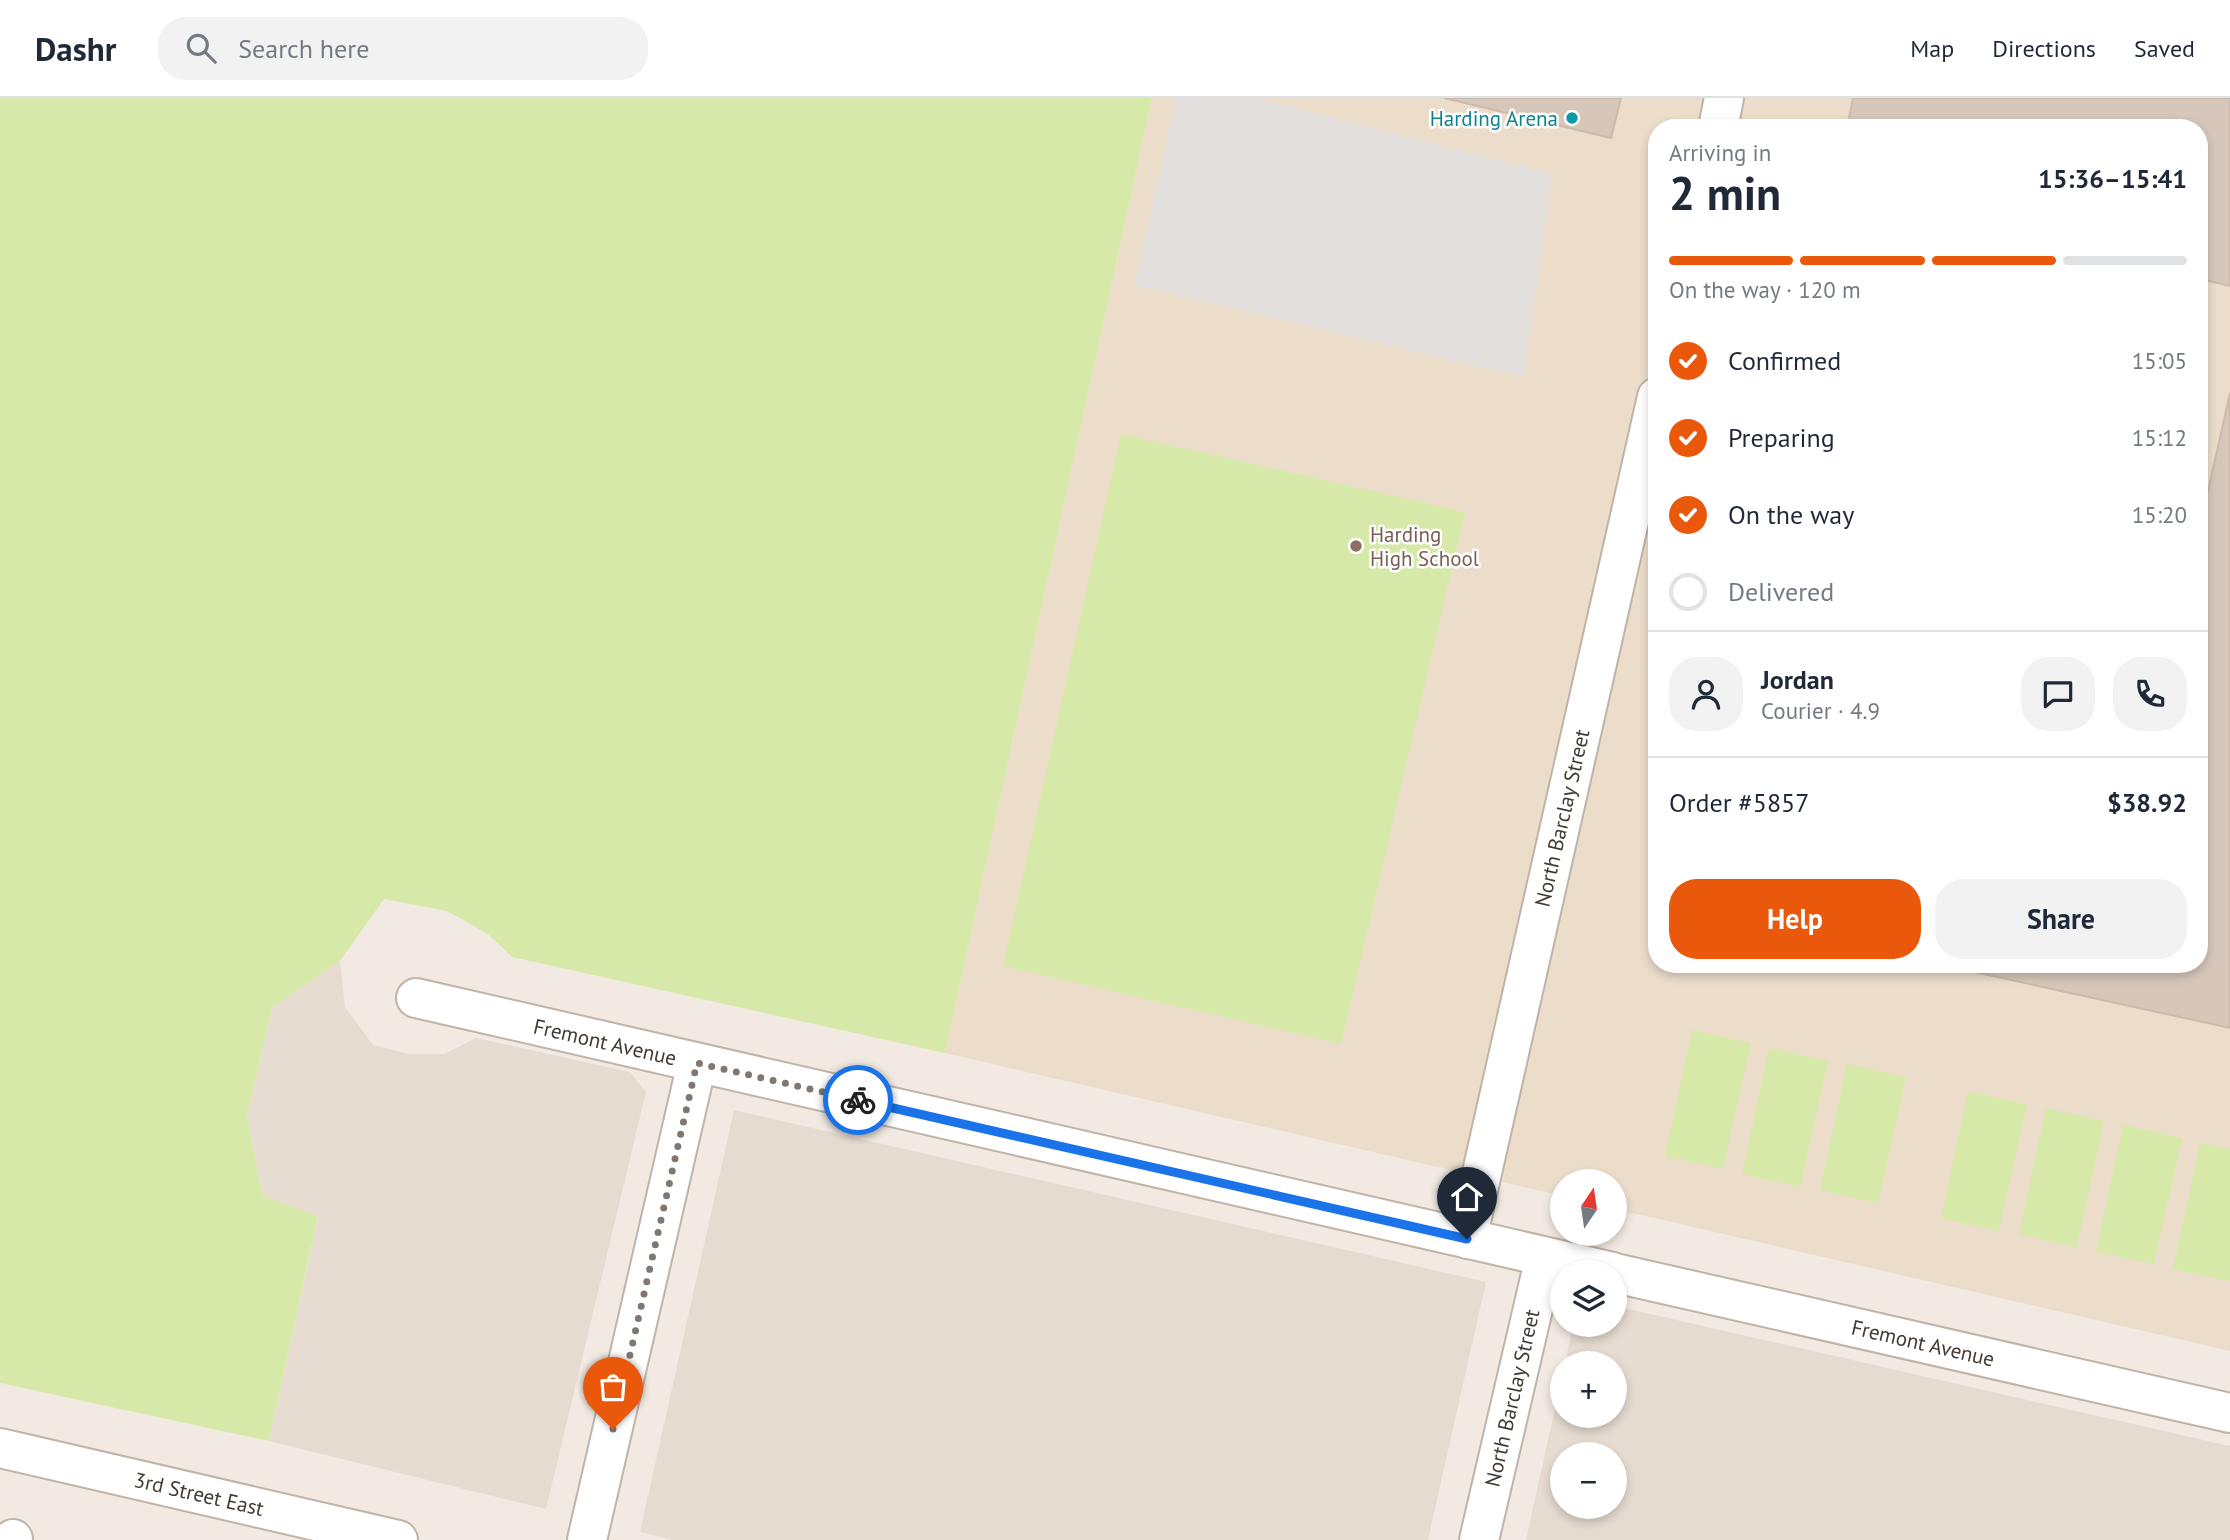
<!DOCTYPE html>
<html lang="en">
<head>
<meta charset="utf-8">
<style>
	:root { --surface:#fff; --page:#f2f2f3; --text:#1f2937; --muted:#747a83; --line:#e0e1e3; --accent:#ea580c }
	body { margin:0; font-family:"PT Sans",sans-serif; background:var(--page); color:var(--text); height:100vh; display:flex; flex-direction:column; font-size:26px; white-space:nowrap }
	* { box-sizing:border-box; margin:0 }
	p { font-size:23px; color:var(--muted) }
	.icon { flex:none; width:38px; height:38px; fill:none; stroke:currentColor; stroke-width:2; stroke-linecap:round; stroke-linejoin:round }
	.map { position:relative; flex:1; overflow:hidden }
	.sheet { position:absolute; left:1648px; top:21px; width:560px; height:854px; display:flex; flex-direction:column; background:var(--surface); border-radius:28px; box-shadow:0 4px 10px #0003 }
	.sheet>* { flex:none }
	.needle { width:46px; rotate:13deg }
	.fabs { position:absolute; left:1550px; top:1071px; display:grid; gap:14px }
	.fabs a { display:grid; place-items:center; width:77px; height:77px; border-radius:50%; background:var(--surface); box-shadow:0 4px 10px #0003; font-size:35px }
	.pin { position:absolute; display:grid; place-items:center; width:60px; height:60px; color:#fff; margin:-72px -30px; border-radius:50% 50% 50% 0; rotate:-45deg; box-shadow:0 0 7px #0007 }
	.pin .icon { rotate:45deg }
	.courier { position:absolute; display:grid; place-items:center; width:70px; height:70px; margin:-35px; border:5px solid #1a73e8; border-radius:50%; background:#fff; color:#222; box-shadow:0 2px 9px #0007 }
	.head em { font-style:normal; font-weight:700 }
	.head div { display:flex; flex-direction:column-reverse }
	.head { display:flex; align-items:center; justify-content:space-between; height:119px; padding:0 21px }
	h1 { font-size:46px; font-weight:700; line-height:52px }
	.bar { display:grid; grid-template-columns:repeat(4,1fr); gap:10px 7px; align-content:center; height:84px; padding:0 21px }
	.bar i { height:9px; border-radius:5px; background:var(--line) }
	.bar .selected { background:var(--accent) }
	.bar p { grid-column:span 4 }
	.line { display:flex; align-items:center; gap:18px; padding:0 21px; border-top:2px solid var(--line) }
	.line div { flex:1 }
	.round { display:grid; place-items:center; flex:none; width:74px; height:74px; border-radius:28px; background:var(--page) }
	ol { padding:0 21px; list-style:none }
	li { display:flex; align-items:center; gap:21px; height:77px }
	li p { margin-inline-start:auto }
	li .icon { padding:7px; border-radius:50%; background:var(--accent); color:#fff; stroke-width:4 }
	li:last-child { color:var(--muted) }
	li i { width:38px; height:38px; border:4px solid var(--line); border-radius:50% }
	.action { display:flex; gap:14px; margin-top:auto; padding:14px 21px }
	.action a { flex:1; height:80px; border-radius:28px; background:var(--accent); color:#fff; font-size:28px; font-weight:700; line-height:80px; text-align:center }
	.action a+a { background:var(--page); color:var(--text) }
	header { display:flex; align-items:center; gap:42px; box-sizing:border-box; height:98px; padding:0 35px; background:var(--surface); border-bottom:2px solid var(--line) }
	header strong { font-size:33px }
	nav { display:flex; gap:38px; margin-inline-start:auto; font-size:24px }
	.search { width:490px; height:63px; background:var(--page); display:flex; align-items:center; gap:18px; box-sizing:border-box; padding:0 24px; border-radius:28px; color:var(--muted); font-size:26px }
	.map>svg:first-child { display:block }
	.residential { fill:#e6dbd0; fill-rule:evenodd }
	.education { fill:#ecddcb; fill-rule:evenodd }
	.green { fill:#d7e9a8 }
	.parking { fill:#e2dedb }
	.building { fill:#d7c6ba; stroke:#cfbaaa; stroke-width:2 }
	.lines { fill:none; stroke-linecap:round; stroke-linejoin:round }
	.minor-casing { stroke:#c0b3a7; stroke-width:42 }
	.minor { stroke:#fff; stroke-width:38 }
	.done { stroke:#807870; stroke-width:7; stroke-dasharray:0 12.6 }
	.route { stroke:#1a73e8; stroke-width:9 }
	.culture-dot { fill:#0f9aa8; stroke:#fff; stroke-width:2.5 }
	.education-dot { fill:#8d6e63; stroke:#fff; stroke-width:2.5 }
	.labels { text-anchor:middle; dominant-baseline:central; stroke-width:5; stroke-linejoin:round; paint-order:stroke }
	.culture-label { font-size:21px; fill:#0d838f; stroke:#fff; text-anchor:end }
	.education-label { font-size:21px; fill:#785e54; stroke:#fff; text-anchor:start }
	.street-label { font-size:21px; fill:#433a32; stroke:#fff }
</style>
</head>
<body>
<header>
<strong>Dashr</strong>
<div class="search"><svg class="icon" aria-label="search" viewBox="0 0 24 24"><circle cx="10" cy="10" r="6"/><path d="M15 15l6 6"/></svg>Search here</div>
<nav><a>Map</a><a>Directions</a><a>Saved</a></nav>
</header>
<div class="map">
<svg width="2230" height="1442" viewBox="0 0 2230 1442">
	<rect width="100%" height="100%" fill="#f2eae2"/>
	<path class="residential" d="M340 863 345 909 373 947 409 956H444L476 940 630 974 646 994 546 1411 269 1343 318 1119 263 1098 247 1018 272 910Z
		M734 1012 1486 1184 1428 1442H673L640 1434Z
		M1615 1208 2230 1348V1442H1526L1563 1274V1318H1615V1265H1565L1573 1227H1615ZM1563 1356H1615V1409H1563Z"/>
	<path class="education" d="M1152 0H2230V1253L1615 1111V1083H1563V1098L945 955ZM1657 30H2200V866H1657Z"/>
	<path class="green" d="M0 0H1152L945 955 512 859 488 836 447 813 384 801 340 863 272 910 247 1018 263 1098 318 1118 269 1343 0 1285Z
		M1121 336 1465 414 1341 946 1003 868Z
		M1692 932 1751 945 1723 1071 1665 1058Z
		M1769 950 1828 963 1800 1089 1742 1076Z
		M1847 966 1906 979 1878 1105 1820 1092Z
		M1968 994 2027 1006 1999 1133 1941 1120Z
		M2046 1010 2104 1023 2077 1149 2019 1136Z
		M2123 1027 2182 1040 2154 1166 2096 1154Z
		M2200 1045 2230 1051V1183L2173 1171Z"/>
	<path class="parking" d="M1176 0H1255L1552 76 1523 279 1134 187Z"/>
	<path class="building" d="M1444 0H1621L1611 40Z
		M1853 0H2230V188L2200 181V30H1847Z
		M2230 295V930L1938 866H2200V423L2201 424Z"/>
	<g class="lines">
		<defs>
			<path id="minor" d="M1718 30 1724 0
				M416 900 1613 1174
				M1467 1141 1657 299
				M1615 1175 2230 1315
				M0 1350 398 1442
				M13 1442V1441
				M587 1442 697 965
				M1479 1442 1545 1159"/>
		</defs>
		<use href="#minor" class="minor-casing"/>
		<use href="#minor" class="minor"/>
	</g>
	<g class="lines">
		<path class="done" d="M613 1331 697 965 858 1002"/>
		<path class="route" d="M858 1002 1467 1141"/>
	</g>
	<circle class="culture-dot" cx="1572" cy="20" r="7"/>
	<circle class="education-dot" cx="1356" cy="448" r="7"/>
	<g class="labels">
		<g class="culture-label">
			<text x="1558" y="20">Harding Arena</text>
		</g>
		<g class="education-label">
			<text x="1370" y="436">Harding<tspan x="1370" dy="24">High School</tspan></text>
		</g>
		<g class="street-label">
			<text transform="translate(1562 720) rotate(-77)">North Barclay Street</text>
			<text transform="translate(605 944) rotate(13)">Fremont Avenue</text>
			<text transform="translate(1923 1245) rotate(13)">Fremont Avenue</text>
			<text transform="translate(1512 1300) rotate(-77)">North Barclay Street</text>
			<text transform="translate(199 1396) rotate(13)">3rd Street East</text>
		</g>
	</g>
</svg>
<div class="fabs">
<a><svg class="needle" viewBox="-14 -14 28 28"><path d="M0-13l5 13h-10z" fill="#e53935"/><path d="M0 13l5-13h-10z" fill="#747a83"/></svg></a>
<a><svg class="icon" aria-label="layers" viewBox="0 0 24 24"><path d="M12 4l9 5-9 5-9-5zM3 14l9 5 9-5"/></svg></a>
<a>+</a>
<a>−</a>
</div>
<div class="pin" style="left:613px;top:1331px;background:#ea580c"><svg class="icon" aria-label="bag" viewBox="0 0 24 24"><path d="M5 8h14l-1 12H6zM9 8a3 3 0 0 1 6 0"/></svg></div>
<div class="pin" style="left:1467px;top:1141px;background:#1f2937"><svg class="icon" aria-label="home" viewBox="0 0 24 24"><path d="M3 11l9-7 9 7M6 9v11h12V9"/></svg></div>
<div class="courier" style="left:858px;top:1002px"><svg class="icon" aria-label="bike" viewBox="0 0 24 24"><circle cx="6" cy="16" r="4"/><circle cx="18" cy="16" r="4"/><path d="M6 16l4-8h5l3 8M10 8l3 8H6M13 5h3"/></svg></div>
<section class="sheet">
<div class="head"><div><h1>2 min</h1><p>Arriving in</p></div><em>15:36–15:41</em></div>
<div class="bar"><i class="selected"></i><i class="selected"></i><i class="selected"></i><i></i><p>On the way · 120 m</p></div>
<ol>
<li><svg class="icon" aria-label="check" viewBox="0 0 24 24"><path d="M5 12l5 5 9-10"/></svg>Confirmed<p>15:05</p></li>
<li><svg class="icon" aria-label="check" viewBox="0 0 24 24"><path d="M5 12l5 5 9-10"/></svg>Preparing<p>15:12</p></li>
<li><svg class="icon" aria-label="check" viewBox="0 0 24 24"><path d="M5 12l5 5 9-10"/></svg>On the way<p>15:20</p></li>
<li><i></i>Delivered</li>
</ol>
<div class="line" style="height:126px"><a class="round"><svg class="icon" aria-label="person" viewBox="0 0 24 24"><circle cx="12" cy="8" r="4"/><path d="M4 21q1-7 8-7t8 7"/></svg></a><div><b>Jordan</b><p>Courier · 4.9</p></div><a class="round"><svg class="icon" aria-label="chat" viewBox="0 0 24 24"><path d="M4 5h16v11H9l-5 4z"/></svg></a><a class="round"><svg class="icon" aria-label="phone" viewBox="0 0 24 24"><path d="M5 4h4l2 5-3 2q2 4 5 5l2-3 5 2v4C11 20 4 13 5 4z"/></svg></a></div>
<div class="line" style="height:91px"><div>Order #5857</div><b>$38.92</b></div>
<div class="action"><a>Help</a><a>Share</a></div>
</section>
</div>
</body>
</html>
